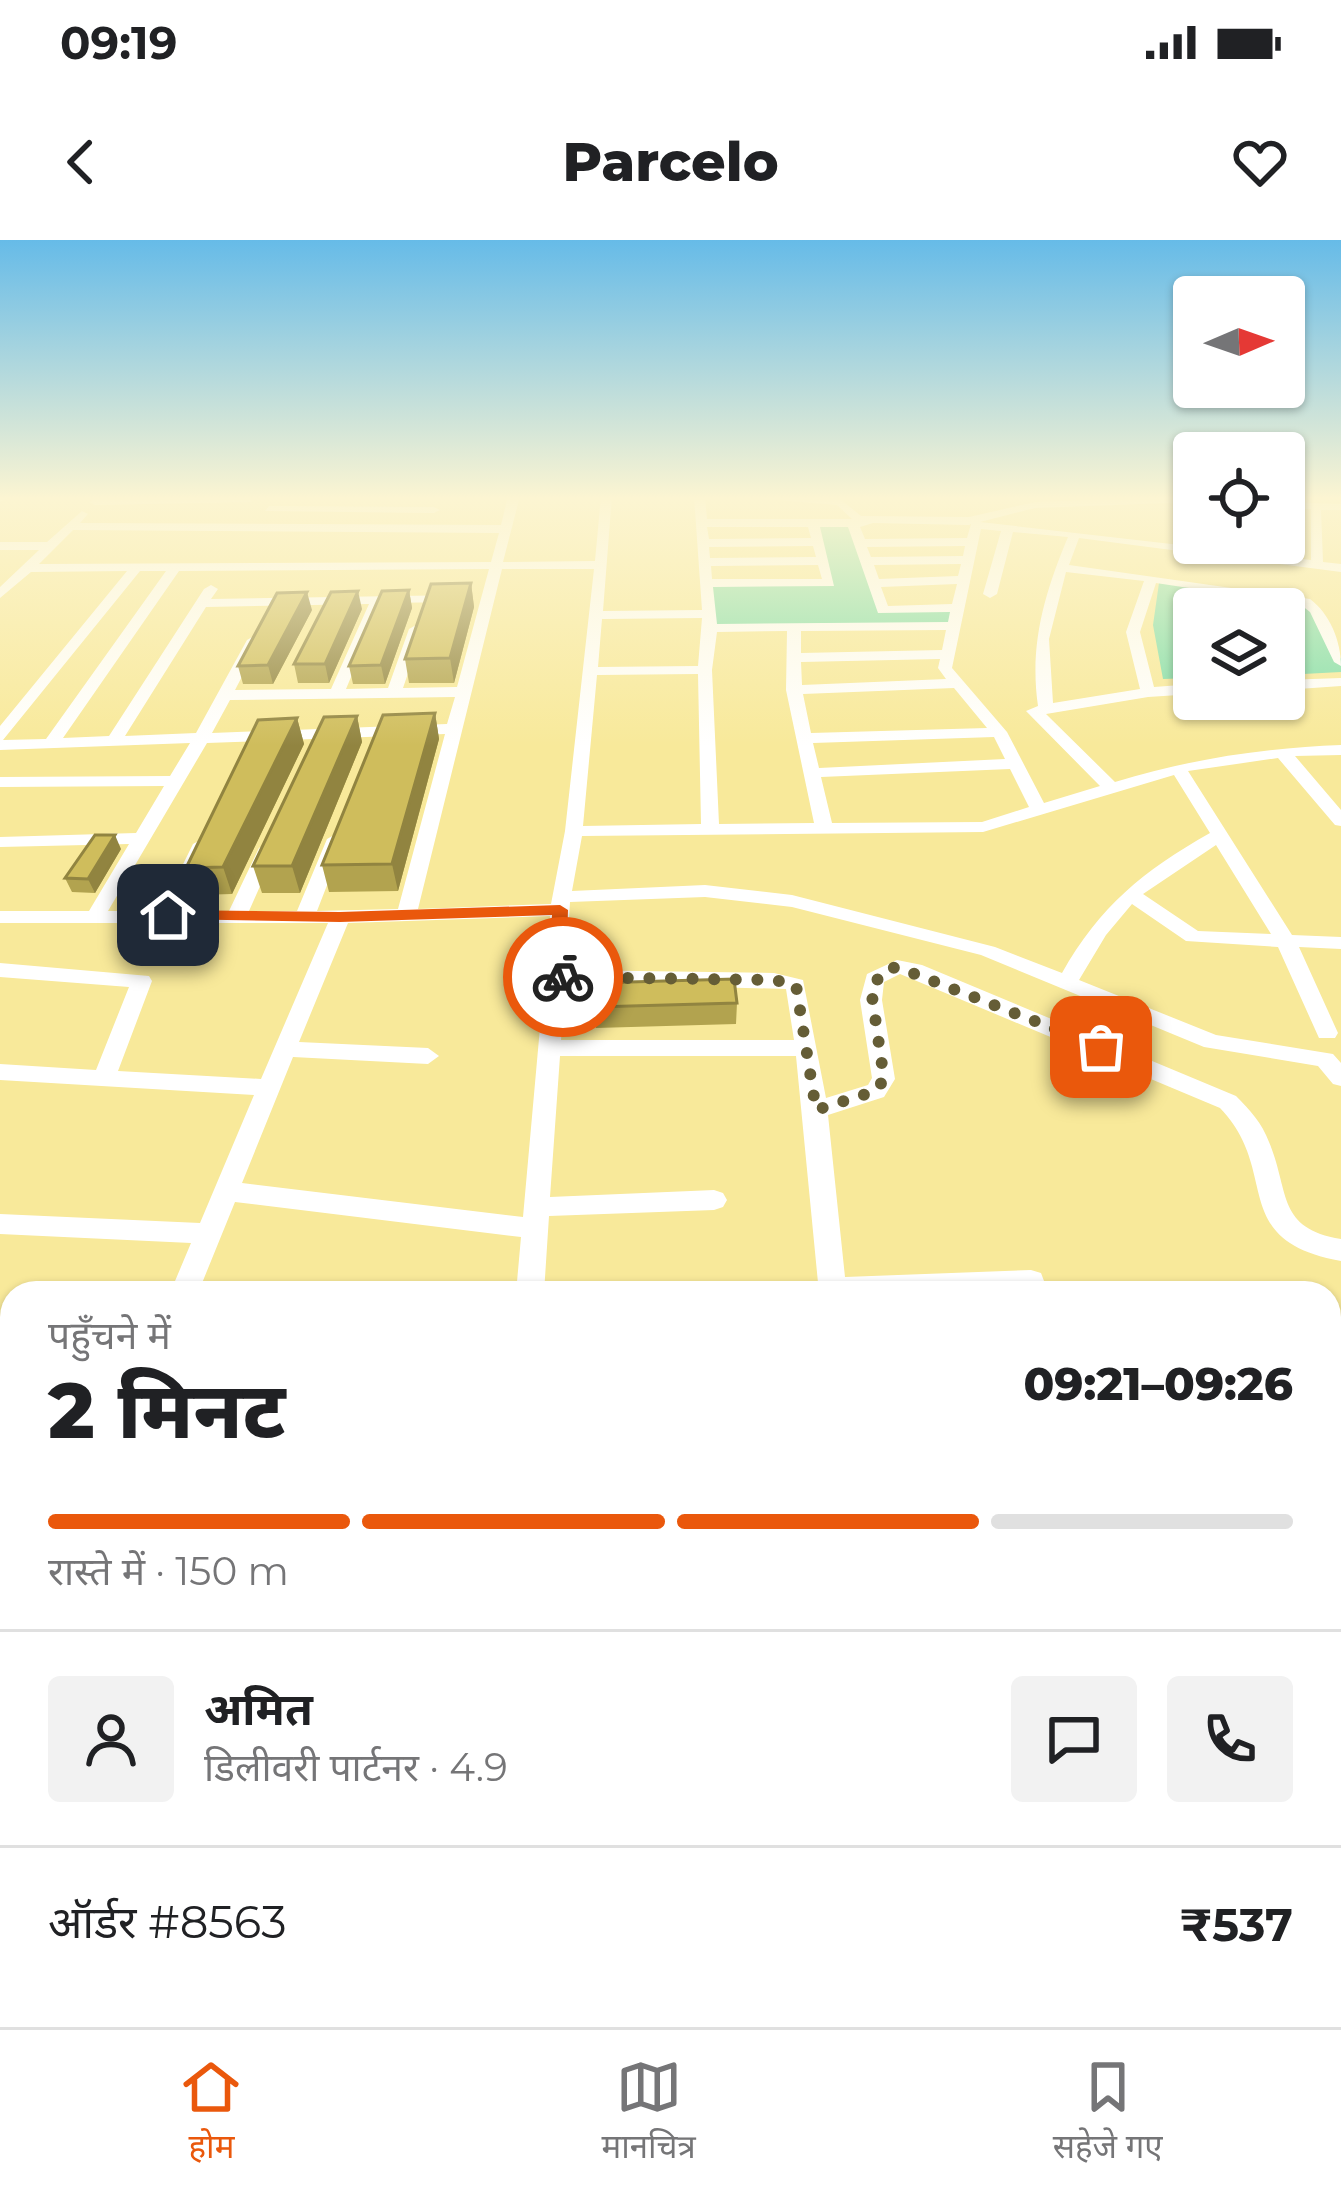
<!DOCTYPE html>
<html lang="hi">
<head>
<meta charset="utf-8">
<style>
	:root { --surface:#fff; --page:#f2f2f2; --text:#202124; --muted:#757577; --line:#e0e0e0; --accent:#ea580c }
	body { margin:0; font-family:Montserrat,"Noto Sans Devanagari",sans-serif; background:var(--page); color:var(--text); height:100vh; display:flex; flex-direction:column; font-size:45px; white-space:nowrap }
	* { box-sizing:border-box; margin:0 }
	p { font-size:39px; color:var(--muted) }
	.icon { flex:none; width:66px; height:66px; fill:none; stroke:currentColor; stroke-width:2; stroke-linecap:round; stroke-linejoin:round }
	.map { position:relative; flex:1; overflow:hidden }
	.side { position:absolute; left:0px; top:1041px; width:1341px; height:747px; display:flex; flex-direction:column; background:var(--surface); border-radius:36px 36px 0 0; box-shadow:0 3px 9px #0004 }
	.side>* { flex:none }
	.needle { width:78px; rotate:88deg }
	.buttons { position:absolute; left:1173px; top:36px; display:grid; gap:24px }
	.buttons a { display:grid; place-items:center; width:132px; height:132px; border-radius:12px; background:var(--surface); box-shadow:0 3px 9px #0004; font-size:60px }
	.pin { position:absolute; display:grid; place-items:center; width:102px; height:102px; color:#fff; margin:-51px; border-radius:24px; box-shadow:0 6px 18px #0006 }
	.courier { position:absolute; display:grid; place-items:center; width:120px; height:120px; margin:-60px; border:9px solid #ea580c; border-radius:50%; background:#fff; color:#222; box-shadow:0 3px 15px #0007 }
	.summary em { font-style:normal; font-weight:800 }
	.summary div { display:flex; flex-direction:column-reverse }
	.summary { display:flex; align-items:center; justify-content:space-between; height:204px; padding:0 48px }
	h1 { font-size:78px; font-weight:800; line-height:90px }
	.bar { display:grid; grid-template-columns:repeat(4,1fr); gap:18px 12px; align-content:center; height:144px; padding:0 48px }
	.bar i { height:15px; border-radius:9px; background:var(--line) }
	.bar .current { background:var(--accent) }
	.bar p { grid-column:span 4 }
	.line { display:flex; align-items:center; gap:30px; padding:0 48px; border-top:3px solid var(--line) }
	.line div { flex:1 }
	.round { display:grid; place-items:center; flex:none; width:126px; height:126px; border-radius:12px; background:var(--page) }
	.status { display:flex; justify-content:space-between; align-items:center; height:84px; padding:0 60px; background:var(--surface); direction:ltr }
	.status svg { height:33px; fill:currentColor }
	header { display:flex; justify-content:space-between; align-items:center; height:156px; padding:0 48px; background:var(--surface); font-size:54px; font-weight:800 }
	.menu { display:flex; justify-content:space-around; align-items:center; height:168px; border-top:3px solid var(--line); background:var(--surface); font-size:33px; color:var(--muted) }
	.menu a { display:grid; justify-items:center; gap:6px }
	.menu .current { color:var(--accent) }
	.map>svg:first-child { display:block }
	.green { fill:#7fdeaa }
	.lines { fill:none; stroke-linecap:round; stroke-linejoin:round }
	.street { fill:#fff; fill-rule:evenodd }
	.secondary { fill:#fff; fill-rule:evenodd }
	.wall { fill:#b2a34f }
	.shaded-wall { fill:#918440 }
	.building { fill:#cfbd5c; stroke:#918440; stroke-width:3 }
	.route { fill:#ea580c }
	.done { stroke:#655d36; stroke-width:12; stroke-dasharray:0 21.6 }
</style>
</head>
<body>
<div class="status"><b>09:19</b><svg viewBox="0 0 49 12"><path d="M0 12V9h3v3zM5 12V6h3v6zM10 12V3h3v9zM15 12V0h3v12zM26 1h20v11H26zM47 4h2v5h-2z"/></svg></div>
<header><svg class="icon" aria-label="back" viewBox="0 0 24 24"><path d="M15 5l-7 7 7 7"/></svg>Parcelo<svg class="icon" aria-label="heart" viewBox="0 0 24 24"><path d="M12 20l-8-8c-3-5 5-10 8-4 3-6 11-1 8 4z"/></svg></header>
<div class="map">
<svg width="1341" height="1787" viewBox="0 0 1341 1787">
	<rect width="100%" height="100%" fill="#f8e99a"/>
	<path class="green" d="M813 283H853L883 370 958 368 954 386 710 388 706 343H828Z
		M1159 343 1305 360 1341 419V432L1284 435V369H1194V438L1163 439 1153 385Z"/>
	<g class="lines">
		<path class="street" d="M0 256H10L0 262Z
			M508 256H520L503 322 595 321 601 256H612L603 371 702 370 694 256H705L707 279H852L837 265 766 259 761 256 840 259 861 276 969 277 1035 262 1194 256V262L1035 268 980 282 1311 320V269L1284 268V262L1341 264V270H1321L1323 322 1341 324V332L1079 298 1069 325 1310 359C1330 374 1341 401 1341 426L1334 422 1310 372 1301 365 1156 343 1140 392 1154 447 1194 444V454L1148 457 1046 474 1115 542C1190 519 1263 508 1341 505V515L1295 516 1341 570V586L1335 585 1278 518 1188 531 1292 695 1341 697V709L1299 707 1338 793 1335 798H1319L1278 707 1186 701 1132 664 1106 695 1079 740 1216 795 1333 814 1341 823V846L1333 844 1318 826 1204 807 981 715 792 667 705 657 570 662 566 730 774 733 803 740 826 858 868 845 872 838 860 760 867 734 897 720 922 725 1236 856C1250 870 1262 883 1269 902 1290 952 1276 988 1341 999V1021C1226 1000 1282 932 1220 868L900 734 884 742 882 760 895 839 884 857 828 875 845 1037 1031 1030 1041 1033 1044 1041 1041 1049 1008 1053H819L796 816H560L550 957 714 950 723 953 727 960 723 967 714 970 549 976 544 1053H516L521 997 235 962 198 1053H170L191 1003 0 994V974L200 983 254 855 0 840V824L96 830 129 747 0 737V723L149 736 152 741 118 831 261 839 328 683H0V671H89L129 604 0 607V597L136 593 164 546 0 547V537L170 536 190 503 0 510V486L127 331 31 332 0 358V347L39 310H0V302H47L82 271 88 274 80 283 501 285ZM873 283 969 285 971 284 967 298 865 299 860 287ZM707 287H808L811 298 709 299ZM820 287H848L878 373 950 372 948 382 717 384 713 347 834 346ZM981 289 1001 291 983 354 990 358 997 354 1013 292 1068 297C1045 352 1029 404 1038 466L1026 471 1100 546 1044 563 1007 492 952 428ZM73 290 499 293 491 322 39 324ZM813 306 816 317 710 318 709 307ZM965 306 963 316 871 317 867 307ZM961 324 958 336 879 339 874 325ZM818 325 822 339H712L711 326ZM489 329 457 447 403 448 423 389 416 385 409 389 388 448 346 449 382 363 458 362 465 358 463 355 211 359 218 349 211 345 204 349 109 496 63 498 179 331ZM502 329H594L565 591 551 664 418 669ZM140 331H166L46 499 3 500ZM1066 332 1144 341 1126 392 1140 449 1053 463 1049 399ZM957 344 952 364 888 366 881 347ZM369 364 331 449 235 450 261 400 254 396 247 400 196 493 125 496 206 367ZM702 378 698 426 598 427 602 379ZM946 390 942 410 801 413V391ZM787 391 786 450 814 583 719 584 712 430 717 392ZM940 419 938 428 946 439 802 445 801 422ZM698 434 701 584 583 586 597 435ZM954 448 987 488 811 493 803 454ZM455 457 447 484 212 493 230 460ZM445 494 398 669 317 671 345 599 336 594 327 599 297 671H249L277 608 268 603 259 608 229 671H180L211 604 202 599 193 604 160 671H108L207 503ZM994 497 1005 519 819 528 813 503ZM1010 529 1029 567 982 582 832 583 821 537ZM1174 535 1210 593C1143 631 1100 666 1062 733L995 707 792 655 705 645 572 651 582 596 983 592ZM1216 605 1271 694 1198 691 1143 654ZM550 676 523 977 242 943 293 817 428 824 439 816 428 808 299 802 348 683ZM565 743 786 749 794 800H561Z
			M248 257 252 262 95 265 89 262 95 259Z
			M269 266 434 267 440 270 434 273 265 271Z
			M1341 438V446L1284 450V440Z
			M1329 1598 1341 1599V1637L1329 1636Z
			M1 1674H12V1714H0Z
			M1221 1776H1263L1266 1787H1224Z"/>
		<path class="secondary" d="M0 1189 12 1190V1228L0 1227Z
			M1329 1261H1341V1303H1329Z"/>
	</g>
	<path class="wall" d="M471 343 474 367 454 443H409L405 419Z
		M409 350 412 368 385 444H353L349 426Z
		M362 369 329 443H298L294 424Z
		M312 370 273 444H243L238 426Z
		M435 473 439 499 398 651 329 652 322 625Z
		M357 476 362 502 300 653H262L253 626Z
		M297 478 304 504 232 654 196 655 186 628Z
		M121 609 95 653 72 652 65 638Z
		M737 763 736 784 596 788 595 767Z"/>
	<path class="shaded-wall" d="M471 343 474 367 454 443 450 418Z
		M409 350 412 368 385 444 381 425Z
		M358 351 362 369 329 443 325 424Z
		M307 352 312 370 273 444 268 425Z
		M435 473 439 499 398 651 392 624Z
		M357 476 362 502 300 653 292 626Z
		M297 478 304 504 232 654 223 627Z
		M115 595 121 609 95 653 88 639Z"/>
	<path class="building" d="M471 343 450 418 405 419 431 344Z
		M409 350 381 425 349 426 382 351Z
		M358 351 325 424H294L331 352Z
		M307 352 268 425 238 426 277 353Z
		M435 473 392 624 322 625 383 475Z
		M357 476 292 626H253L324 477Z
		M297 478 223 627 186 628 258 480Z
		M95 595H115L88 639 65 638Z
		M734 739 737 763 595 767V743Z"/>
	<linearGradient id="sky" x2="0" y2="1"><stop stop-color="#66bbe8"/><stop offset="0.51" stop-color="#fcf5d2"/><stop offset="1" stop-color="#fcf5d2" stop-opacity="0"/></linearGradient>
	<rect width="1341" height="506" fill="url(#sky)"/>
	<path class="route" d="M560 665 568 670 566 732 572 737 563 742 549 736 552 675 340 682 168 679 160 675 168 670 340 672Z"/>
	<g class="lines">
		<path class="done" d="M563 737 774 740 796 745 816 870 876 851 884 839 871 749 884 730 897 727 1101 807"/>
	</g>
</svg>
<div class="buttons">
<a><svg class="needle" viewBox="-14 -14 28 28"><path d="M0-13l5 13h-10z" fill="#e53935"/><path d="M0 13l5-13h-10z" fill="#757577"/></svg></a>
<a><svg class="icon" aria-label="locate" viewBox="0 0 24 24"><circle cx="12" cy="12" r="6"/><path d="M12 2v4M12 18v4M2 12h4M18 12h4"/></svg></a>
<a><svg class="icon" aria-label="layers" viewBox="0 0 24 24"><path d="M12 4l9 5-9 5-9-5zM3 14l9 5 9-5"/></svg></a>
</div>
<div class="pin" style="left:1101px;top:807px;background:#ea580c"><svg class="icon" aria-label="bag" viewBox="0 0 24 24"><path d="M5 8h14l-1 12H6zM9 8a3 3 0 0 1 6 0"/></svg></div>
<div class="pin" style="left:168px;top:675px;background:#1f2937"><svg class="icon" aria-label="home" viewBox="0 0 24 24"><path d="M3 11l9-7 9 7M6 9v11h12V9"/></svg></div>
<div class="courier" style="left:563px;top:737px"><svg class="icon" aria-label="bike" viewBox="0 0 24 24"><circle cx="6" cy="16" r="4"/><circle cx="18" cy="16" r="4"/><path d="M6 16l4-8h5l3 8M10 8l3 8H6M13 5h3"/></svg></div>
<section class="side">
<div class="summary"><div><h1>2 मिनट</h1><p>पहुँचने में</p></div><em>09:21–09:26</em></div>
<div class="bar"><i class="current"></i><i class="current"></i><i class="current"></i><i></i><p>रास्ते में · 150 m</p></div>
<div class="line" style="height:216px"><a class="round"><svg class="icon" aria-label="person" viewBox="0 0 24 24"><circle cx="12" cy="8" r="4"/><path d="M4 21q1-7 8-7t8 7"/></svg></a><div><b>अमित</b><p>डिलीवरी पार्टनर · 4.9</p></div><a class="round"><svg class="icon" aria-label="chat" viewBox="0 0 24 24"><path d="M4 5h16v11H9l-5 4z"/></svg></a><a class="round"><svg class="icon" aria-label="phone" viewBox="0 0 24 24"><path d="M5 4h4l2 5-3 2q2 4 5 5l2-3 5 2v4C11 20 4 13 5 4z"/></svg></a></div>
<div class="line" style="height:156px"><div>ऑर्डर #8563</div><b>₹537</b></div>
</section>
</div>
<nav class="menu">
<a class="current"><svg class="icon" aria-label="home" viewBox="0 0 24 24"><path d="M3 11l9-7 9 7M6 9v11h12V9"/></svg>होम</a>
<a><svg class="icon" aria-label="map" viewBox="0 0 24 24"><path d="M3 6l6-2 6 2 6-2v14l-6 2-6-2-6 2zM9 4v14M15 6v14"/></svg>मानचित्र</a>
<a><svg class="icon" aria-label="saved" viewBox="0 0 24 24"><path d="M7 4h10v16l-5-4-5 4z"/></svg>सहेजे गए</a>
</nav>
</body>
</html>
